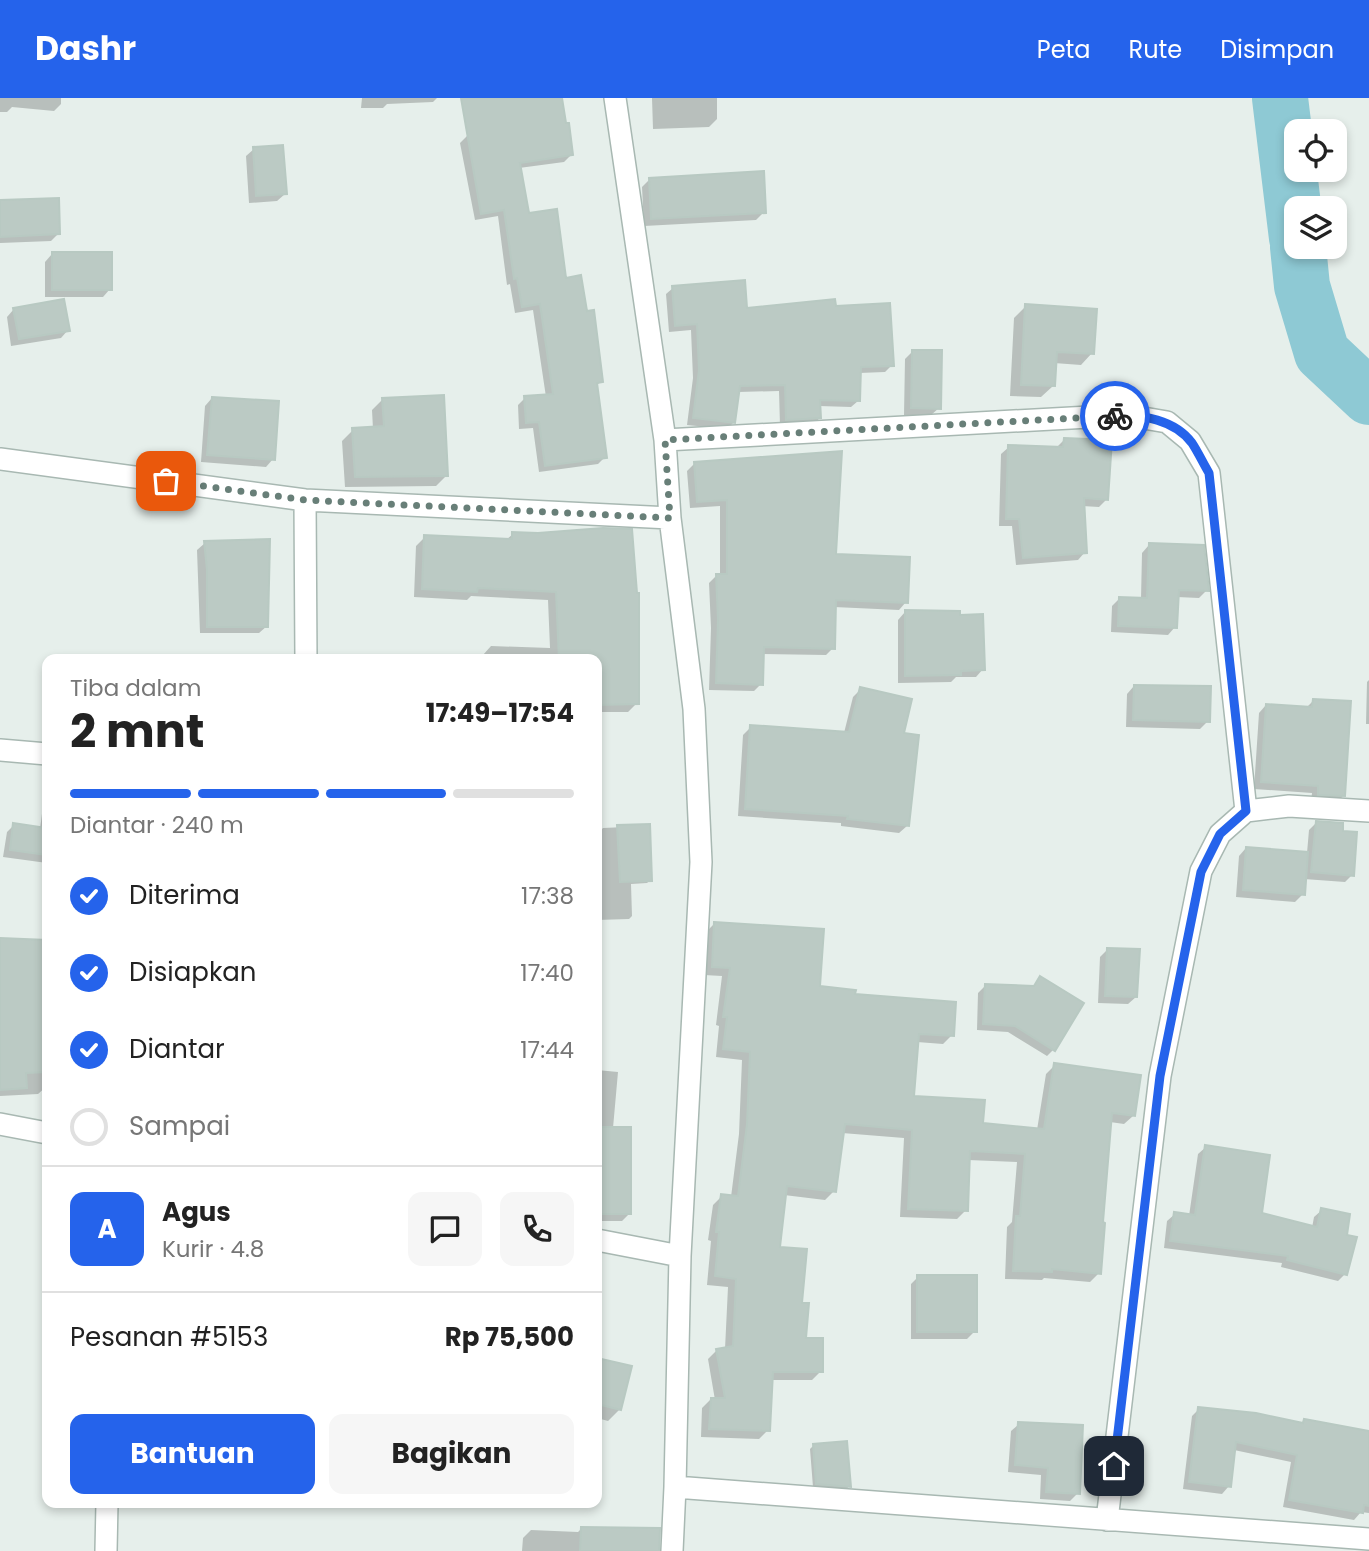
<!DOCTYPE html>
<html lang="id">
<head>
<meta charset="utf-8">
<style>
	:root { --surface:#fff; --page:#f6f6f6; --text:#222; --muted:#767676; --line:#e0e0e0; --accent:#2563eb }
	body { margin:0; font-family:Poppins,sans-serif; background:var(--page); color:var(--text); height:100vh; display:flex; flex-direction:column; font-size:26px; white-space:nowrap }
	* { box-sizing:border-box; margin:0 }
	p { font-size:23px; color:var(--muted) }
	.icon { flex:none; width:38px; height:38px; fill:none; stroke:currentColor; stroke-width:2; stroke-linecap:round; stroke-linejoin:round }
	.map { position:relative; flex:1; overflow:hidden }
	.sheet { position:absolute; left:42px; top:556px; width:560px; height:854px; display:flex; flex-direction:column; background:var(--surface); border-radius:14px; box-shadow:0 4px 10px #0003 }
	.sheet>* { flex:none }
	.buttons { position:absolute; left:1284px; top:21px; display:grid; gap:14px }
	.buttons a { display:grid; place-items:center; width:63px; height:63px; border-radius:14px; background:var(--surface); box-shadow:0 4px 10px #0003; font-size:35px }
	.pin { position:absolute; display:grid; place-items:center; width:60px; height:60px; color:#fff; margin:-30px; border-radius:14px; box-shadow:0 4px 10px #0006 }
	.courier { position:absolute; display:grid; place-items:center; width:70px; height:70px; margin:-35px; border:5px solid #2563eb; border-radius:50%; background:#fff; color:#222; box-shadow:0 2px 9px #0007 }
	.overview em { font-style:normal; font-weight:700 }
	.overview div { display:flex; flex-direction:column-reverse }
	.overview { display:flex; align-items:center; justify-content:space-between; height:119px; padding:0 28px }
	h1 { font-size:46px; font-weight:700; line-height:52px }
	.bar { display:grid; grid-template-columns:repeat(4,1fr); gap:10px 7px; align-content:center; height:84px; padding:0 28px }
	.bar i { height:9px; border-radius:5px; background:var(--line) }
	.bar .selected { background:var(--accent) }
	.bar p { grid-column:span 4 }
	.line { display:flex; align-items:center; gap:18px; padding:0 28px; border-top:2px solid var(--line) }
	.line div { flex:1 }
	.round { display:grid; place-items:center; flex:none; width:74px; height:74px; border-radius:14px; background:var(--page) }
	ol { padding:0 28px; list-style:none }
	li { display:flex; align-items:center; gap:21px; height:77px }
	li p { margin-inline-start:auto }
	li .icon { padding:7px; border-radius:50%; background:var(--accent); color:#fff; stroke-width:4 }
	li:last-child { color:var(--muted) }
	li i { width:38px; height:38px; border:4px solid var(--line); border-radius:50% }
	.primary-button { display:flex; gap:14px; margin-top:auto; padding:14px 28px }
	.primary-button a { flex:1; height:80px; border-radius:14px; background:var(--accent); color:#fff; font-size:28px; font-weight:700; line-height:80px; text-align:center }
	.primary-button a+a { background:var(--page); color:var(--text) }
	header { display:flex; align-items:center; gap:42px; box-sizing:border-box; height:98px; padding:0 35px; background:var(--accent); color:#fff }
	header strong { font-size:33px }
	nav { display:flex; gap:38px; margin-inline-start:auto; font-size:24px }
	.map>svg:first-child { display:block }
	.shadow { fill:#0003 }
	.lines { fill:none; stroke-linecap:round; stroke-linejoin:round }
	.river { stroke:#8ec9d4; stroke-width:56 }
	.building { fill:#bbcac4; stroke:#b8c9c2; stroke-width:2 }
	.minor-casing { stroke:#a8b8b2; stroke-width:24 }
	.minor { stroke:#fff; stroke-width:21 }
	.done { stroke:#687f78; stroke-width:7; stroke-dasharray:0 12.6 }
	.route { stroke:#2563eb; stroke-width:9 }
</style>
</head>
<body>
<header>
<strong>Dashr</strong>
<nav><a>Peta</a><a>Rute</a><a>Disimpan</a></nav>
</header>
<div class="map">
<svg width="1369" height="1453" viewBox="0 0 1369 1453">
	<rect width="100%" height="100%" fill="#e6efeb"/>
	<path class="shadow" d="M0 0H61V6L54 13 12 9 7 14H0Z
		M362 0H437L433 4 387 6 383 10H361Z
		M520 0H560L571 57 564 64 519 70 528 117 565 182 601 283 596 288 605 359 598 366 539 374 533 330 519 331 518 307 525 300 546 299 533 212 515 215 510 186 507 187 498 118 475 122 460 45 467 38 512 31Z
		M652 0H717V21L709 29 653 31Z
		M254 51 285 96 277 103 249 105 246 58Z
		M650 81 764 114 756 122 644 128 642 89Z
		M0 104 59 135 51 143 0 145Z
		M52 156 110 191 103 199H45V164Z
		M673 190 746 212 834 210 892 267 885 274 859 275 858 303 851 309 819 308 820 320 813 326 780 328 779 293 738 294 734 324 727 331 687 327 693 280 691 232 669 234 666 196Z
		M1026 208 1092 255 1081 267 1054 265 1053 288 1041 299 1010 298 1014 220Z
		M14 211 68 232 61 240 11 248 7 219Z
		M913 253 939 310 931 317H904L905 261Z
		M212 300 273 361 266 369 201 364 205 308Z
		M383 301 447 377 436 388 345 389 342 343 353 332 373 331 372 312Z
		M1064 342 1107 401 1099 409 1082 408 1085 454 1078 462 1016 467 1012 428H999L1001 356 1009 349 1056 350Z
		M694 366 834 457 906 504 899 512 834 509 833 550 826 557 762 556 761 586 754 593 709 592 711 530 709 485 716 478H720V408L690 410 687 373Z
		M513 436 538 437 637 605 628 614H597V562H482L483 557 491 548 550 550 548 502 471 498 467 502 414 499 416 448 425 439 506 442Z
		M205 445 267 528 259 535H200L197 452Z
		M1149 447 1207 492 1199 500 1177 499 1175 529 1168 537 1111 534 1112 508 1120 500 1141 501 1142 455Z
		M905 514 983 571 976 579H956L951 584 898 585V522Z
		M1369 582V626H1366L1367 584Z
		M1134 588 1208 623 1200 631 1126 629 1127 596Z
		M861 591 907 728 899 735 841 728V725L738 718 743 637 751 629 844 635 853 599Z
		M1313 603 1343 698 1336 705 1311 704 1312 695 1254 691 1259 615 1266 607 1306 610Z
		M47 704V765L3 759 7 734 14 727 40 731 43 708Z
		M1316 725 1352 777 1345 784 1304 781 1303 796 1295 804 1236 799 1239 758 1246 750 1307 755 1309 732Z
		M648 728 650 782 647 785 631 786 632 818 629 821 597 822V766H600V733L603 730Z
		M715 825 818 890 853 897 952 937 943 946 917 944 912 999 981 1027 1037 1032 1046 976 1055 967 1133 1018 1124 1026 1110 1024 1099 1175 1090 1184 1044 1180 1042 1182 1005 1181 1007 1129 1012 1124 1017 1064 968 1062 966 1112 957 1121 900 1119 904 1040 842 1035 834 1093 825 1102 784 1097 779 1150 800 1206 804 1242 821 1273 812 1282H771L768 1332 759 1341 701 1339 702 1310 711 1301 715 1302 708 1261 717 1252 725 1251 728 1189 707 1187 711 1143 708 1142 713 1107 722 1098 731 1099 739 1036 742 962 716 959 719 928 716 927 722 878 704 877 706 834Z
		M0 842 47 844V934H42L46 989 38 996 0 998Z
		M1108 851 1136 899 1128 906 1098 905 1100 859Z
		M1041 880 1053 952 1047 958 1008 934 977 932 978 895 985 888 1032 890Z
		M597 972 618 974 613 1030 629 1116 622 1123H597Z
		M1206 1049 1260 1117 1312 1130 1314 1119 1322 1112 1345 1138V1176L1338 1183 1281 1169 1282 1165 1164 1150 1167 1123 1175 1116 1189 1118 1198 1056Z
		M918 1179 975 1233 967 1241H911V1186Z
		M597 1261 630 1269 620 1311 608 1323 597 1320Z
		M1199 1311 1301 1327 1305 1323 1369 1335V1415L1361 1414 1354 1422 1283 1409 1291 1364 1234 1352 1229 1388 1222 1396 1183 1391 1192 1318Z
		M1019 1326 1078 1395 1070 1403 1040 1401 1041 1377 1008 1374 1011 1333Z
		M814 1347 849 1388 846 1392 813 1389 810 1351Z
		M581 1431 633 1453H522L523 1440 531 1432 578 1434Z"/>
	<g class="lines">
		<path class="river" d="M1280 0 1297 140
			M1298 149 1302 188 1322 255 1369 299"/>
	</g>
	<path class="building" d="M461 0H562L566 25H569L573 57 520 65 529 115 557 111 566 180 581 177 587 213 594 212 603 284 597 285 607 360 545 368 539 324 526 325 524 298 553 296 540 206 522 209 517 180 514 181 504 112 481 116Z
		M283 47 287 96 256 98 253 49Z
		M764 73 766 115 651 121 649 80Z
		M59 100 60 136 0 139V102Z
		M52 154H112V192H52Z
		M745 182 747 210 835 201 836 208 890 205 894 268 861 269 860 303 820 302 821 320 786 322 785 287 740 288 735 325 693 320 699 272 697 226 675 228 672 188Z
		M64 201 70 233 19 241 13 210Z
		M1025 206 1097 211 1094 256 1057 254 1055 288 1021 287Z
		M912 252H942L941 311 911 310Z
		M444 297 448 378 355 379 352 330 384 328 382 300Z
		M212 299 279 303 275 362 207 357Z
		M1064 340 1112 342 1108 402 1084 400 1087 455 1023 460 1019 421H1006L1008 347 1063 349Z
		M842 353 836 456 910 459 908 505 836 502 835 551 764 549 763 587 716 585 718 522 716 476H727V402L697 404 694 364Z
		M603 430 632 431 637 495H639V606L597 607V562H559L556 494 478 490 477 494 422 491 424 437 512 441V434L538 435Z
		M270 441 268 529H207V472L204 443Z
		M1149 445 1204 447 1209 493 1179 492 1177 530 1118 528 1119 499 1147 500Z
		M905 512 960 513V517L983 516 985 572 961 573V577L905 578Z
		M1134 587 1211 588 1210 624 1133 622Z
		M860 589 912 601 904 635 919 637 909 728 847 721 848 718 745 711 750 627 849 634Z
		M1313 601 1351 603 1345 698 1318 697V688L1261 684 1266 606 1312 609Z
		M1316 723 1343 725V733L1357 734 1354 778 1311 774Z
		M13 725 47 730V757L10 752Z
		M650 726 652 783 620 784 617 727Z
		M1246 749 1308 754 1305 797 1243 792Z
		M714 824 824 831 820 888 856 892 855 896 956 904 954 938 919 936 914 998 985 1002 983 1025 1044 1031 1054 965 1141 977 1135 1018 1112 1015 1103 1124 1105 1125 1101 1176 1052 1171V1174L1013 1173 1016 1118H1020L1025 1056 970 1053 968 1113 908 1111 912 1032 845 1026 836 1094 787 1088 780 1149 807 1151 802 1205H809L806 1240H823V1274H773L770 1333 709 1331 711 1300H725L716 1251 733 1248 736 1181 715 1178 719 1134H716L721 1096 738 1098 747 1026 750 954 723 951 727 919H723L730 870 712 869Z
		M0 840 47 842V927H44L46 974 26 975 27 990 0 992Z
		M1107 850 1140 851 1137 899 1105 898Z
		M1040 878 1084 905 1055 953 1015 928 983 926 985 886 1034 888Z
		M597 1029H631V1116H597Z
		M1205 1047 1270 1057 1262 1115 1317 1129 1321 1110 1350 1116 1347 1137 1357 1139 1347 1177 1287 1162 1288 1158 1170 1143 1174 1114 1195 1117Z
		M917 1177H977V1234H917Z
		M597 1260 632 1268 621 1312 597 1306Z
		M1198 1309 1256 1315 1303 1325 1304 1321 1369 1333V1408L1364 1407 1363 1415 1289 1402 1297 1357 1236 1344 1231 1389 1189 1384Z
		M1018 1324 1083 1327 1080 1396 1046 1394 1048 1370 1015 1367Z
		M847 1343 851 1389 816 1386 813 1346Z
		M581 1429 660 1430 659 1453H580Z"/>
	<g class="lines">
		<defs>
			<path id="minor" d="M615 0 665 342 670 420 694 611 701 764 680 1158 675 1389 672 1453
				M665 342 1126 317 1167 324 1190 343 1209 375 1246 713
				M0 361 305 402 670 420
				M305 402 306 562
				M0 652 47 656
				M0 1026 47 1035
				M597 1142 680 1158
				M675 1389 1369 1441
				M1107 1422 1160 978 1201 773 1220 736 1246 713 1289 708 1369 713
				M106 1453 107 1405"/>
		</defs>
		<use href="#minor" class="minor-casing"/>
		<use href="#minor" class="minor"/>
	</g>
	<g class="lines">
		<path class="done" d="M166 383 305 402 670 420 665 342 1115 318"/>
		<path class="route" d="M1114 1368 1160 978 1196 799 1201 774 1220 736 1246 713 1209 375C1203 365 1198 354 1192 345 1175 322 1142 316 1115 318"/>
	</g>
</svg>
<div class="buttons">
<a><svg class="icon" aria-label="locate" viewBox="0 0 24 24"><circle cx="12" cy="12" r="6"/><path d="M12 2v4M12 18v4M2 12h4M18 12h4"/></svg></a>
<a><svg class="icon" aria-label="layers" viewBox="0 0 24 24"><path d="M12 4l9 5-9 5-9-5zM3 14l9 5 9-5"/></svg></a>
</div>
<div class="pin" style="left:166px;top:383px;background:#ea580c"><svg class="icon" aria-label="bag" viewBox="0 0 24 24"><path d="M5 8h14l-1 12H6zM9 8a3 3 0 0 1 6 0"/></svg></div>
<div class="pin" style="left:1114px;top:1368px;background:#1f2937"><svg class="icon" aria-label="home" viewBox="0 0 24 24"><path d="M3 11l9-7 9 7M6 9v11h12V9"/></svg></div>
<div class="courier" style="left:1115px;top:318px"><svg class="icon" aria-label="bike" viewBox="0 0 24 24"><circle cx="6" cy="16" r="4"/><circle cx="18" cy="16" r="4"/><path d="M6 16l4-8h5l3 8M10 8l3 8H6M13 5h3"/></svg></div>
<section class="sheet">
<div class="overview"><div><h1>2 mnt</h1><p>Tiba dalam</p></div><em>17:49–17:54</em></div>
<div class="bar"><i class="selected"></i><i class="selected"></i><i class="selected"></i><i></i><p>Diantar · 240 m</p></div>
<ol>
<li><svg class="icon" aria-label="check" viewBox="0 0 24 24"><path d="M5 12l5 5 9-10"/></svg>Diterima<p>17:38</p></li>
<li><svg class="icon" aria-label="check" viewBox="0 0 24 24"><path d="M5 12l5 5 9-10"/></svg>Disiapkan<p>17:40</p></li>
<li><svg class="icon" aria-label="check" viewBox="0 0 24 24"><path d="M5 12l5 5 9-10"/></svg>Diantar<p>17:44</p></li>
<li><i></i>Sampai</li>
</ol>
<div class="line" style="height:126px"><b class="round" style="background:var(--accent);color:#fff">A</b><div><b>Agus</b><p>Kurir · 4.8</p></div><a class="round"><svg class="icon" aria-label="chat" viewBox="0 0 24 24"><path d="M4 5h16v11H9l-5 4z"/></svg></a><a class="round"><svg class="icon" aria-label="phone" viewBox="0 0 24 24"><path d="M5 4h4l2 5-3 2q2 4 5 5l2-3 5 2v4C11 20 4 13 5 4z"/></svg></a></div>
<div class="line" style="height:91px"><div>Pesanan #5153</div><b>Rp 75,500</b></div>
<div class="primary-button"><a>Bantuan</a><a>Bagikan</a></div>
</section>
</div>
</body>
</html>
